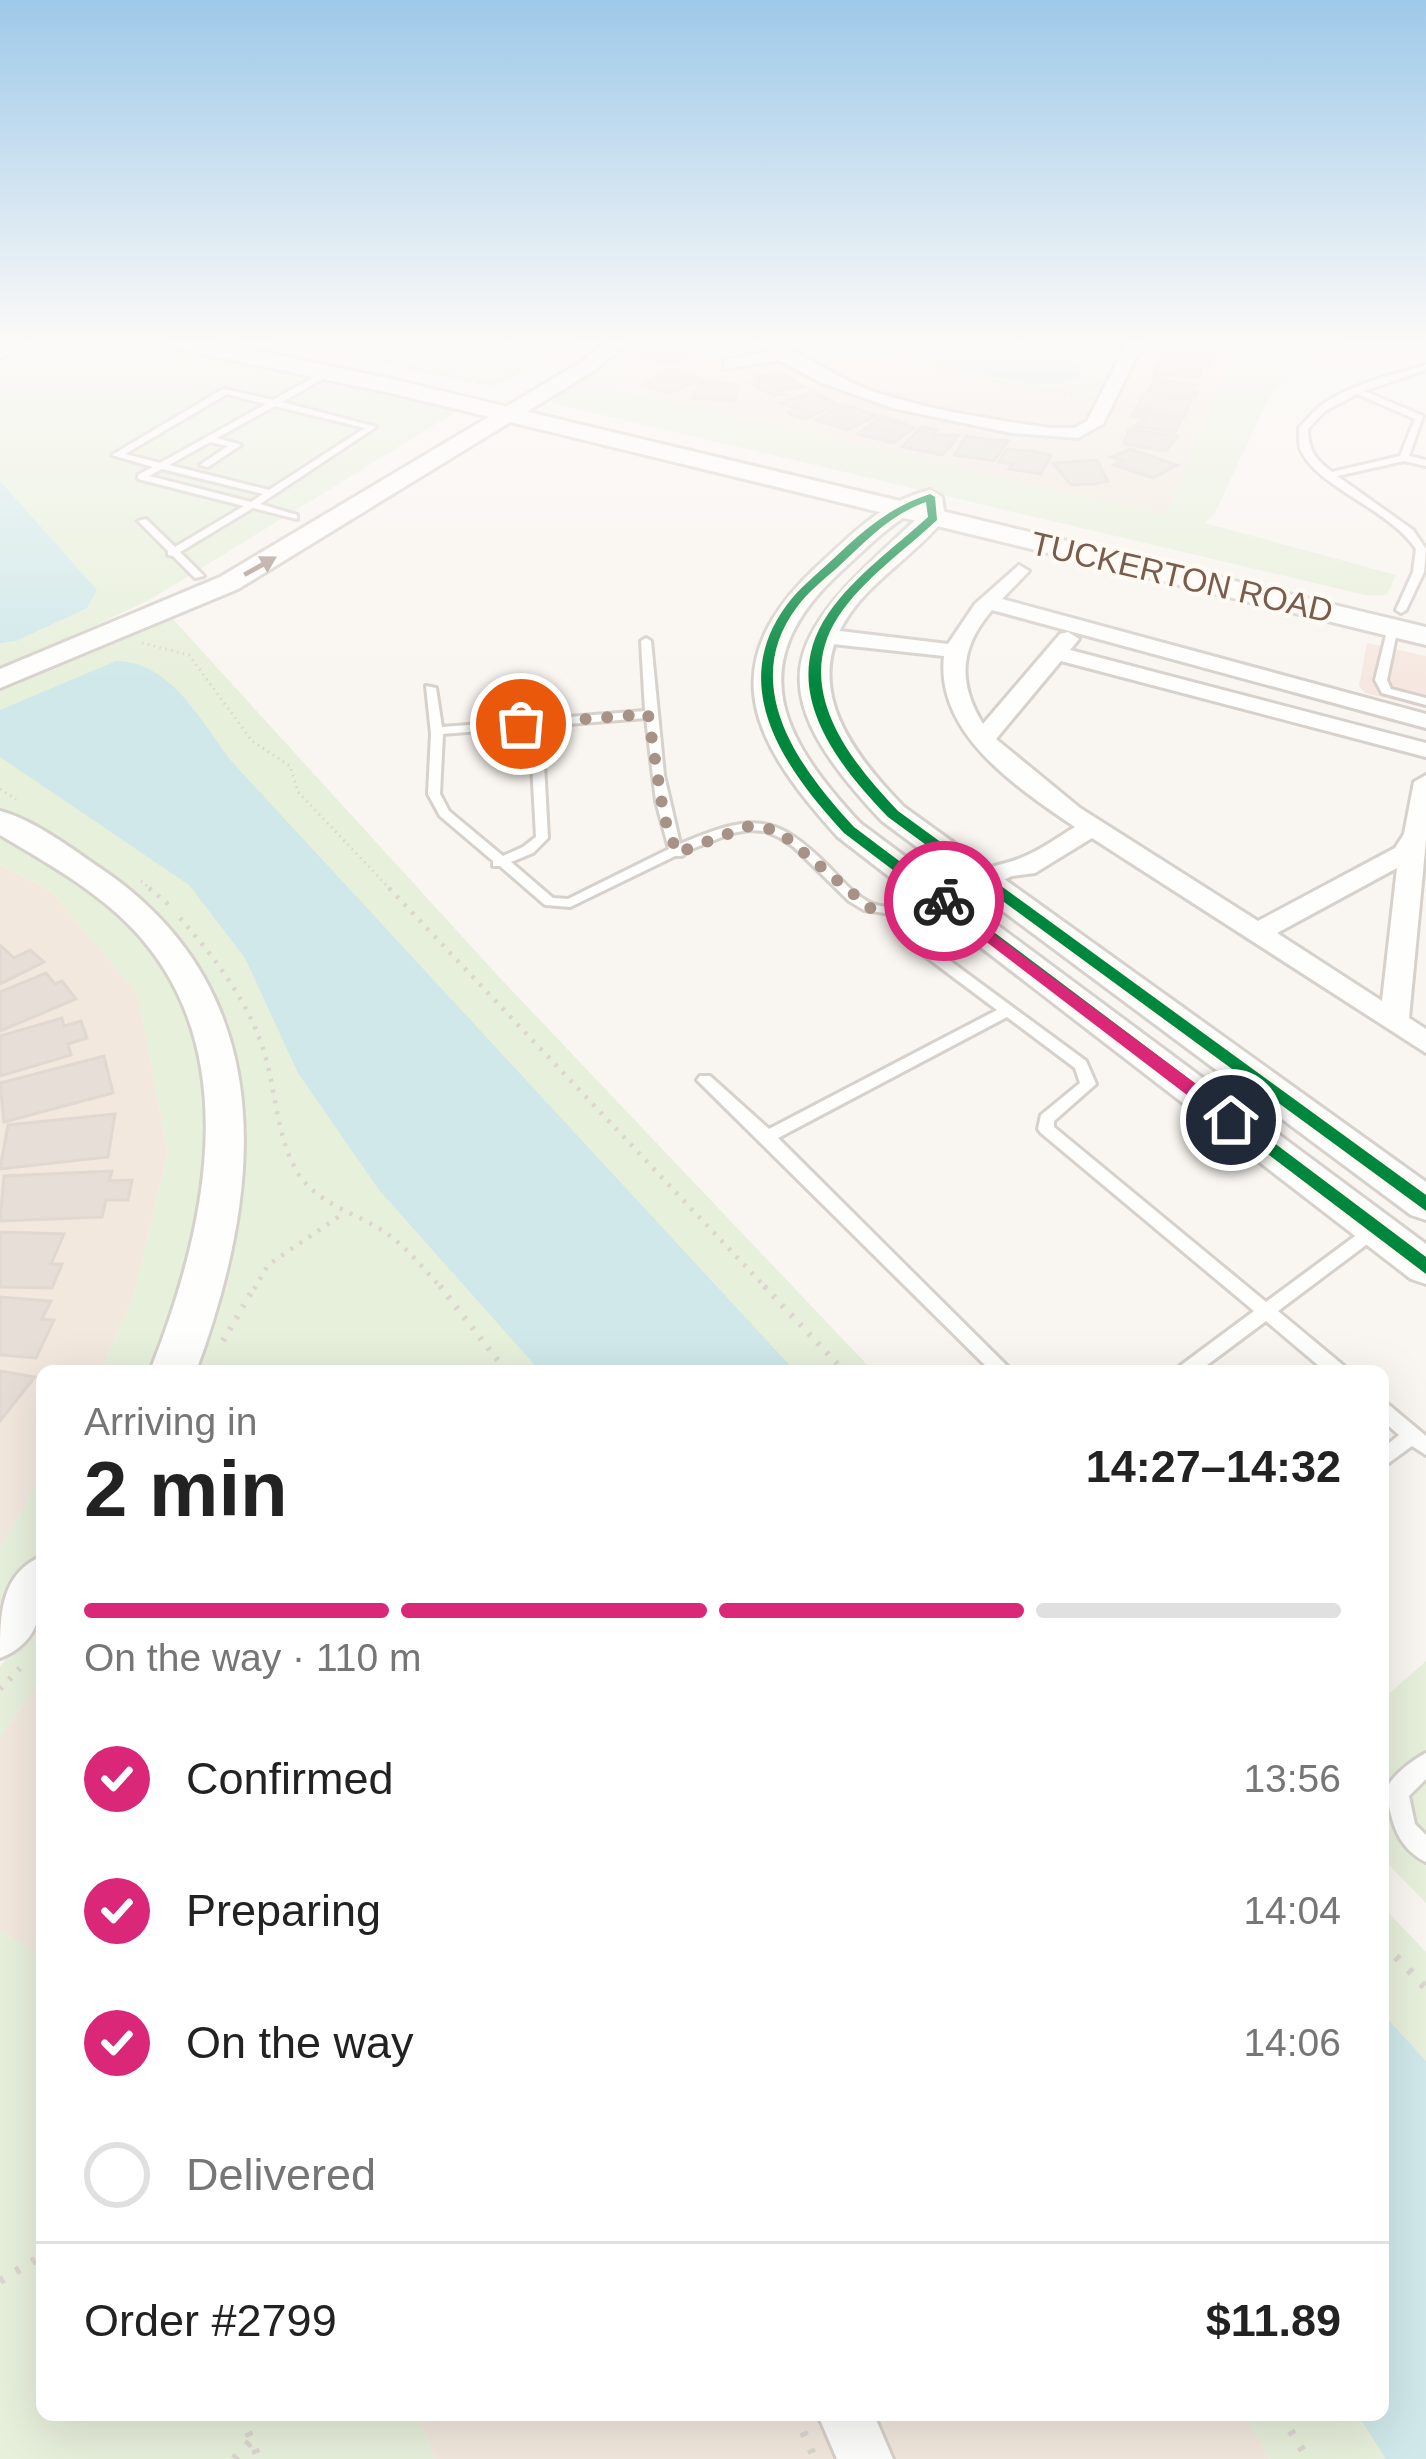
<!DOCTYPE html>
<html lang="en">
<head>
<meta charset="utf-8">
<style>
	:root { --surface:#fff; --page:#f2f2f2; --text:#222; --muted:#767676; --line:#e0e0e0; --accent:#db2777 }
	body { margin:0; font-family:Helvetica,sans-serif; background:var(--page); color:var(--text); height:100vh; display:flex; flex-direction:column; font-size:45px; white-space:nowrap }
	* { box-sizing:border-box; margin:0 }
	p { font-size:39px; color:var(--muted) }
	.icon { flex:none; width:66px; height:66px; fill:none; stroke:currentColor; stroke-width:2; stroke-linecap:round; stroke-linejoin:round }
	.map { position:relative; flex:1; overflow:hidden }
	.sheet { position:absolute; left:36px; top:1365px; width:1353px; height:1056px; display:flex; flex-direction:column; background:var(--surface); border-radius:18px; box-shadow:0 12px 48px #0002 }
	.sheet>* { flex:none }
	.pin { position:absolute; display:grid; place-items:center; width:102px; height:102px; color:#fff; margin:-51px; border:6px solid #fff; border-radius:50%; box-shadow:0 3px 12px #0007 }
	.courier { position:absolute; display:grid; place-items:center; width:120px; height:120px; margin:-60px; border:9px solid #db2777; border-radius:50%; background:#fff; color:#222; box-shadow:0 3px 15px #0007 }
	.summary em { font-style:normal; font-weight:700 }
	.summary div { display:flex; flex-direction:column-reverse }
	.summary { display:flex; align-items:center; justify-content:space-between; height:204px; padding:0 48px }
	h1 { font-size:78px; font-weight:700; line-height:90px }
	.bar { display:grid; grid-template-columns:repeat(4,1fr); gap:18px 12px; align-content:center; height:144px; padding:0 48px }
	.bar i { height:15px; border-radius:9px; background:var(--line) }
	.bar .on { background:var(--accent) }
	.bar p { grid-column:span 4 }
	.line { display:flex; align-items:center; gap:30px; padding:0 48px; border-top:3px solid var(--line) }
	.line div { flex:1 }
	ol { padding:0 48px; list-style:none }
	li { display:flex; align-items:center; gap:36px; height:132px }
	li p { margin-inline-start:auto }
	li .icon { padding:12px; border-radius:50%; background:var(--accent); color:#fff; stroke-width:4 }
	li:last-child { color:var(--muted) }
	li i { width:66px; height:66px; border:6px solid var(--line); border-radius:50% }
	.map>svg:first-child { display:block }
	.residential { fill:#f2e8de }
	.commercial { fill:#f6e8e1 }
	.green { fill:#e7f0db }
	.water { fill:#d0e8ea }
	.building { fill:#e6ded7; stroke:#e2d8d2; stroke-width:3 }
	.lines { fill:none; stroke-linecap:round; stroke-linejoin:round }
	.service-casing { stroke:#d7d1cb; stroke-width:6 }
	.minor-casing { stroke:#d7d1cb; stroke-width:6 }
	.tertiary-casing { stroke:#d7d1cb; stroke-width:6 }
	.secondary-casing { stroke:#d9d2cb; stroke-width:6 }
	.path-far3 { stroke:#dcd5d0; stroke-width:3; stroke-dasharray:1.5 4.5; stroke-linecap:butt }
	.path-far2 { stroke:#dcd5d0; stroke-width:4.5; stroke-dasharray:3 8; stroke-linecap:butt }
	.path-far1 { stroke:#dcd5d0; stroke-width:6; stroke-dasharray:3 10; stroke-linecap:butt }
	.path { stroke:#dcd5d0; stroke-width:8; stroke-dasharray:4.5 14; stroke-linecap:butt }
	.service { fill:#fefefd; fill-rule:evenodd }
	.minor { fill:#fefefd; fill-rule:evenodd }
	.tertiary { fill:#fefefd; fill-rule:evenodd }
	.secondary { fill:#fefefd; fill-rule:evenodd }
	.cycleway-casing { stroke:#fffaf3; stroke-width:8 }
	.cycleway { fill:#00873e; fill-rule:evenodd }
	.oneway { fill:#a8958b }
	.route { fill:#db2777 }
	.done { stroke:#a69286; stroke-width:12; stroke-dasharray:0 21.6 }
	.labels { text-anchor:middle; dominant-baseline:central; stroke-width:9; stroke-linejoin:round; paint-order:stroke }
	.far-street-label { font-size:33px; fill:#7a5c4d; stroke:#fffaf3 }
</style>
</head>
<body>
<div class="map">
<svg width="1426" height="2459" viewBox="0 0 1426 2459">
	<rect width="100%" height="100%" fill="#f9f5f0"/>
	<path class="residential" d="M648 339H1236L1167 516 618 390 621 361Z
		M0 865 50 890 138 994 168 1152 134 1296 101 1371H42V1475L0 1548Z
		M42 1680V1954L0 1932V1737Z
		M417 2415H1244L1270 2459H435Z"/>
	<path class="commercial" d="M1367 643 1426 656V708L1365 693 1359 686Z"/>
	<path class="green" d="M0 339H150L457 411 151 599 0 671Z
		M257 339H586L493 387Z
		M629 339H648L621 361 618 390 1166 515 1236 339H1349L1279 385 1269 397 1214 515 1205 523 1396 575 1387 595H1365L552 403 549 398Z
		M858 339H998L1119 357 1096 399C1014 388 931 380 858 339Z
		M170 616 499 977 873 1371H192C257 1234 278 1041 166 921 120 872 56 843 0 807V685Z
		M0 834C125 910 206 973 206 1131 207 1155 211 1182 206 1205 195 1260 171 1317 155 1371H101L134 1296 168 1152 138 995 50 890 0 865Z
		M42 1475V1552L0 1604V1548Z
		M42 1612V1680L0 1737V1667Z
		M1426 1661V1903L1383 1859V1699Z
		M1383 1907 1426 1952V2459H1270L1244 2415H1383Z
		M0 1932 42 1954V2415H417L435 2459H0Z"/>
	<path class="water" d="M882 339H960L1069 359 1080 367 1079 377C1041 402 922 357 882 339Z
		M0 481 97 590 87 608 16 641 0 643Z
		M116 661C171 661 202 723 233 763L795 1371H540L379 1190 298 1073 245 958 189 885 0 757V710Z
		M1383 2014 1426 2061V2459H1386L1358 2415H1383Z"/>
	<path class="building" d="M793 339H846L848 342 809 350Z
		M1219 339 1213 346 1226 348 1224 352 1167 344 1172 339Z
		M650 344 695 349 679 362 640 360 637 354Z
		M1166 346 1215 352 1216 354 1210 366 1159 359 1162 353 1173 354 1164 350Z
		M1161 361 1202 367 1200 378 1154 375Z
		M671 369 701 379 671 393 641 385Z
		M780 373 804 387 778 390 783 394 774 396 751 384 761 383 753 377Z
		M1155 378 1196 385 1188 390 1198 392 1196 396 1185 397 1148 392Z
		M700 382 729 383 739 386 733 401 692 398Z
		M811 392 838 404 806 419 792 415 789 412 796 409 782 403Z
		M1144 394 1191 400 1185 415 1136 408Z
		M844 405 860 410 876 416 847 430 816 420Z
		M1134 411 1183 418 1175 432 1135 426 1148 417H1131Z
		M881 417 897 421 914 428 893 443 858 434Z
		M921 427 937 430 932 435H959L943 455 902 447Z
		M1129 429 1178 436 1166 451 1159 450 1124 444Z
		M966 436 990 440 1008 441 994 461 955 455Z
		M1007 449 1030 451 1051 455 1041 474 1009 469 1012 464 999 462Z
		M1130 449 1177 465 1153 478 1114 465 1122 461 1111 457Z
		M1097 460 1108 481 1095 484 1071 485 1053 463Z
		M0 945 14 958 30 950 44 962 0 984Z
		M46 973 55 984 62 981 76 999 0 1031V992Z
		M62 1018 64 1026 81 1021 87 1038 68 1044 71 1055 0 1076V1036Z
		M104 1056 113 1093 4 1122 0 1083Z
		M115 1114 108 1157 0 1169 8 1125Z
		M112 1171 109 1181 132 1180 128 1200H106L102 1217 0 1221 4 1176Z
		M0 1232 64 1234 51 1264H62L52 1288 0 1287Z
		M0 1297 51 1301 42 1319 54 1320 36 1358 0 1355Z
		M0 1371 35 1377 0 1421Z"/>
	<g class="lines">
		<defs>
			<path id="service" d="M24 339H35L0 358V353Z
				M1426 365V370L1364 391 1423 416 1409 456 1426 460V466L1404 461 1337 476 1413 530 1426 549 1424 572 1406 610 1401 613 1396 610 1413 572 1416 549C1389 508 1314 486 1300 448 1299 445 1299 431 1299 428 1306 421 1312 413 1319 407 1348 385 1392 375 1426 365ZM1357 394 1415 419 1400 456 1332 472C1315 459 1308 450 1308 429L1325 411Z
				M327 370 330 375 282 402 376 427 260 504 297 515V519L253 508 180 552 204 576 195 578 173 556 168 555V551L138 521 146 519 175 547 244 506 138 479V475L153 467 112 455 223 389 273 400ZM227 394 266 404 160 463 125 454ZM275 406 365 428 269 490 169 465 210 442 228 446 200 465 208 467 241 445 217 438ZM162 469 263 494 251 502 149 476Z
				M1393 624 1398 627 1387 680 1391 689 1426 698V705L1382 693 1375 680 1388 627Z
				M646 638 651 641 664 775 680 844C751 814 775 812 830 868 842 881 856 897 873 904 897 913 924 897 947 897V903L903 913 915 935 1086 1061 1096 1084 1054 1121V1127L1266 1302 1370 1225H1382L1384 1229 1382 1233 1278 1311 1344 1366 1347 1371H1325L1266 1321 1199 1371H1177L1180 1366 1254 1311 1041 1133 1038 1129 1041 1115 1080 1083 1075 1068 1007 1017 778 1138 1012 1371H991L697 1080 700 1076H710L769 1129 997 1010 905 941 891 914 864 910 849 901 794 847 779 837 765 831 749 830 732 833 689 850 682 856H675L570 907 545 905 500 866H493V861L440 816 428 794 431 734 426 686 436 688 442 727 645 711 641 641ZM646 718 656 801 669 849 568 899 553 898 511 862 533 853 548 838 542 726ZM530 727 536 837 523 847 503 856 449 811 440 794 443 734Z
				M1383 1402 1389 1405 1426 1436V1455L1412 1446 1383 1467V1448L1399 1435 1383 1421Z
				M1426 1753V1779L1409 1796 1415 1824 1426 1835V1862C1402 1850 1394 1831 1389 1806 1387 1799 1385 1793 1388 1786 1394 1774 1414 1759 1426 1753Z"/>
			<path id="minor" d="M751 339C785 339 833 377 869 390 927 410 989 419 1050 428H1075L1087 421 1129 339H1145L1103 424 1078 438 1012 433 892 408 820 382 779 360 724 369V361L768 352Z
				M1019 565 1029 571 1002 599 1426 714V728L992 610C960 647 957 682 983 724L1060 634 1068 632 1079 639 1070 650 1426 743V757L1061 661 996 739 1080 808 1258 921 1395 848 1404 834 1414 782 1426 775V840L1409 1018 1426 1029V1053L1092 838 1035 873 1012 876 984 889 975 887 971 881C987 863 1004 866 1023 857 1041 850 1058 837 1075 827 1018 788 935 734 944 656L823 643 812 636 823 629 948 644 975 604ZM1397 868 1382 1001 1277 933Z
				M818 2415H874L893 2459H837Z"/>
			<path id="tertiary" d="M609 339H632L595 370 238 589 0 688V669L220 577 581 362Z
				M930 490 942 497 945 518C922 547 889 569 864 596 793 673 844 746 904 807L1426 1182V1220L1411 1215 882 821C745 677 794 631 920 516L919 509C888 524 866 549 840 572 742 663 779 736 860 823L1426 1244V1284L1411 1279 838 837C747 737 712 661 823 561 856 530 885 501 930 490Z
				M0 811C35 820 73 850 103 870 282 993 263 1190 196 1371H150C205 1233 248 1052 134 930 96 890 47 863 0 835Z
				M42 1556C42 1599 47 1640 0 1658 0 1615 0 1574 42 1556Z"/>
			<path id="secondary" d="M155 339H201L391 379 1426 627V645L391 393 166 346Z"/>
		</defs>
		<use href="#service" class="service-casing"/>
		<use href="#minor" class="minor-casing"/>
		<use href="#tertiary" class="tertiary-casing"/>
		<use href="#secondary" class="secondary-casing"/>
		<path class="path-far3" d="M870 339 875 345 974 378 1083 396
			M367 357 467 380
			M478 383 504 379 566 339
			M142 643 189 655 252 741 290 766 298 792 392 891
			M0 789 16 799
			M141 881 153 891"/>
		<path class="path-far2" d="M149 888 169 905
			M389 888 767 1289
			M180 918C216 959 252 1006 266 1059 277 1098 277 1140 299 1175 320 1205 354 1212 383 1231 406 1246 424 1269 442 1289
			M254 1289 268 1265 344 1213"/>
		<path class="path-far1" d="M440 1286 506 1371
			M764 1286 844 1371
			M223 1341 255 1286
			M0 1689 25 1663"/>
		<path class="path" d="M1383 1943 1426 1988
			M0 2281 42 2256
			M241 2415 259 2459
			M796 2415 815 2459
			M1281 2415 1308 2459
			M234 2459 250 2442"/>
		<use href="#service" class="service"/>
		<use href="#minor" class="minor"/>
		<use href="#tertiary" class="tertiary"/>
		<use href="#secondary" class="secondary"/>
		<defs>
			<path id="cycleway" d="M930 494 935 497 937 520C904 551 863 579 838 617 792 688 849 760 898 811L1426 1195V1211L888 817C836 763 777 689 828 614 854 576 894 548 928 517L926 502C889 515 865 542 837 568 823 580 808 592 797 607 738 685 799 768 854 827L1426 1257V1274L844 833C786 770 726 688 786 606 799 588 816 575 832 560 863 531 889 507 930 494Z"/>
		</defs>
		<use href="#cycleway" class="cycleway-casing"/>
		<use href="#cycleway" class="cycleway"/>
	</g>
	<defs><path id="oneway-solid" d="M-6-.8H1V-3.2L6.5 0L1 3.2V.8H-6Z" transform="scale(3)"/></defs>
	<use class="oneway" href="#oneway-solid" transform="translate(260 566) rotate(-29)"/>
	<linearGradient id="sky" x2="0" y2="1"><stop stop-color="#9ec9e9"/><stop offset="0.5" stop-color="#fcfaf8"/><stop offset="1" stop-color="#fcfaf8" stop-opacity="0"/></linearGradient>
	<rect width="1426" height="684" fill="url(#sky)"/>
	<path class="route" d="M944 897 1238 1115V1124H1225L938 905 936 901Z"/>
	<g class="lines">
		<path class="done" d="M521 724 648 714 664 817 677 853 749 826 777 830 870 908 895 910 944 901"/>
	</g>
	<g class="labels">
		<g class="far-street-label">
			<text transform="translate(1182 577) rotate(13)">TUCKERTON ROAD</text>
		</g>
	</g>
</svg>
<div class="pin" style="left:521px;top:724px;background:#ea580c"><svg class="icon" aria-label="bag" viewBox="0 0 24 24"><path d="M5 8h14l-1 12H6zM9 8a3 3 0 0 1 6 0"/></svg></div>
<div class="pin" style="left:1231px;top:1120px;background:#1f2937"><svg class="icon" aria-label="home" viewBox="0 0 24 24"><path d="M3 11l9-7 9 7M6 9v11h12V9"/></svg></div>
<div class="courier" style="left:944px;top:901px"><svg class="icon" aria-label="bike" viewBox="0 0 24 24"><circle cx="6" cy="16" r="4"/><circle cx="18" cy="16" r="4"/><path d="M6 16l4-8h5l3 8M10 8l3 8H6M13 5h3"/></svg></div>
<section class="sheet">
<div class="summary"><div><h1>2 min</h1><p>Arriving in</p></div><em>14:27–14:32</em></div>
<div class="bar"><i class="on"></i><i class="on"></i><i class="on"></i><i></i><p>On the way · 110 m</p></div>
<ol>
<li><svg class="icon" aria-label="check" viewBox="0 0 24 24"><path d="M5 12l5 5 9-10"/></svg>Confirmed<p>13:56</p></li>
<li><svg class="icon" aria-label="check" viewBox="0 0 24 24"><path d="M5 12l5 5 9-10"/></svg>Preparing<p>14:04</p></li>
<li><svg class="icon" aria-label="check" viewBox="0 0 24 24"><path d="M5 12l5 5 9-10"/></svg>On the way<p>14:06</p></li>
<li><i></i>Delivered</li>
</ol>
<div class="line" style="height:156px"><div>Order #2799</div><b>$11.89</b></div>
</section>
</div>
</body>
</html>
